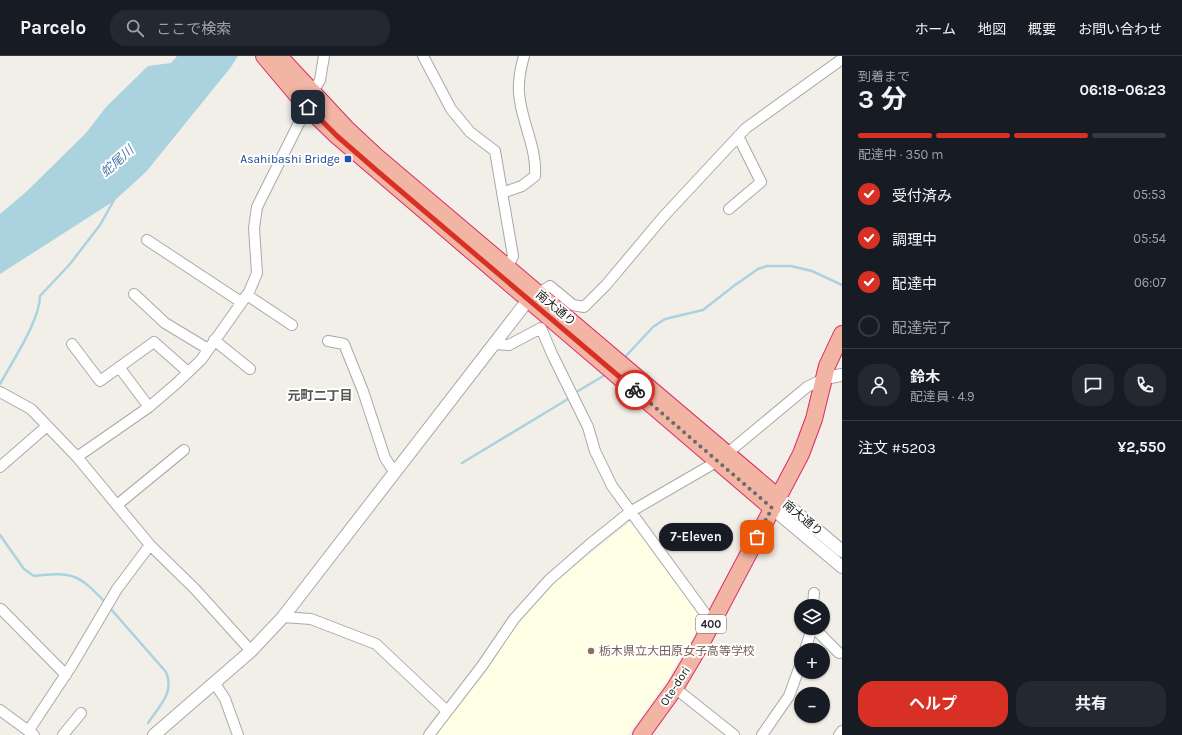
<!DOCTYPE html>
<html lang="ja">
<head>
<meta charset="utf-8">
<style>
	:root { --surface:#171b24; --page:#242831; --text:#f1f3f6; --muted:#9ea1a6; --line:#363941; --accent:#d93025 }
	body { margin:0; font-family:Karla,"Noto Sans JP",sans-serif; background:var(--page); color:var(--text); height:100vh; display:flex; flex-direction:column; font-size:15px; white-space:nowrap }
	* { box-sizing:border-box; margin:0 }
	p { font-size:13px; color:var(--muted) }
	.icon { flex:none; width:22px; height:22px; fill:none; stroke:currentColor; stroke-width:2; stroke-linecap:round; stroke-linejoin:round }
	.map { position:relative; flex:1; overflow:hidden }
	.side { display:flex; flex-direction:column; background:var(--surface); width:340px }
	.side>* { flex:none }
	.buttons { position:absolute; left:794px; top:543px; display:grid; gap:8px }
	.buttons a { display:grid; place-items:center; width:36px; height:36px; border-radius:50%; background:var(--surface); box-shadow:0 1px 3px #0004; font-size:20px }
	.pin { position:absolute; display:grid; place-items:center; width:34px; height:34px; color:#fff; margin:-17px; border-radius:8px; box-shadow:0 2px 6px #0006 }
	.courier { position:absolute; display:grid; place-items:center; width:40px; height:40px; margin:-20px; border:3px solid #d93025; border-radius:50%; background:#fff; color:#222; box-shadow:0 1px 5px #0007 }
	.bubble { position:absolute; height:28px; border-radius:14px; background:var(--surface); box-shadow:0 1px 3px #0004; font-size:13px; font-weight:700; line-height:28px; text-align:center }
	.headline em { font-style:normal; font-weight:700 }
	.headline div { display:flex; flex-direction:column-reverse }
	.headline { display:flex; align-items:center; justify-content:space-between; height:68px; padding:0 16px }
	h1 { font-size:26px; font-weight:700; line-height:30px }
	.bar { display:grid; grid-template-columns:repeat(4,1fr); gap:6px 4px; align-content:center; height:48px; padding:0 16px }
	.bar i { height:5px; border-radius:3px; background:var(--line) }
	.bar .active { background:var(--accent) }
	.bar p { grid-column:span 4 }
	.line { display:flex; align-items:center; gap:10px; padding:0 16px; border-top:1px solid var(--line) }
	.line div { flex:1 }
	.round { display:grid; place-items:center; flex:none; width:42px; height:42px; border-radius:16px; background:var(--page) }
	ol { padding:0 16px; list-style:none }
	li { display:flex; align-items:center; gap:12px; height:44px }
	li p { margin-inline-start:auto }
	li .icon { padding:4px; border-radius:50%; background:var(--accent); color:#fff; stroke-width:4 }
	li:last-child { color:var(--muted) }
	li i { width:22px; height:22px; border:2px solid var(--line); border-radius:50% }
	.button { display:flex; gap:8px; margin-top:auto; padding:8px 16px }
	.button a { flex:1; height:46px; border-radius:16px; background:var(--accent); color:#fff; font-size:16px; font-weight:700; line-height:46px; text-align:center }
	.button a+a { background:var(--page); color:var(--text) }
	header { display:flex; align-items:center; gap:24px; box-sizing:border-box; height:56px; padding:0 20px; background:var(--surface); border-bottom:1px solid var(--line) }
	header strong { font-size:19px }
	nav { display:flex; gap:22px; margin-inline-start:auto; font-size:14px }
	.search { width:280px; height:36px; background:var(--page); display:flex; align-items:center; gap:10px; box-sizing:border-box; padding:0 14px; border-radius:16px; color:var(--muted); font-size:15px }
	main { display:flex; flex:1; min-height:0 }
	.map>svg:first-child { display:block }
	.education { fill:#ffffe5 }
	.water { fill:#aad3df }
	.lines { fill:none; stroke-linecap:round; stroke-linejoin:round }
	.stream { stroke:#aad3df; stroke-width:2.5 }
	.minor-casing { stroke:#a9a9a9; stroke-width:12 }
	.tertiary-casing { stroke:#a9a9a9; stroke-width:14 }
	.trunk-casing { stroke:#dc2a67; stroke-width:18 }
	.minor { stroke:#fff; stroke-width:10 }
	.tertiary { stroke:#fff; stroke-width:12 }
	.trunk { stroke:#f2b4a3; stroke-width:16 }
	.done { stroke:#6b6a68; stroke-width:4; stroke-dasharray:0 7.2 }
	.route { stroke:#d93025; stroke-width:5 }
	.transit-dot { fill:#1a4fb4; stroke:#fff; stroke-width:1.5 }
	.education-dot { fill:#8d6e63; stroke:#fff; stroke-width:1.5 }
	.labels { text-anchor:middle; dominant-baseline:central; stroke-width:4; stroke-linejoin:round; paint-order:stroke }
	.shield { fill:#fff; stroke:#646464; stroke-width:1 }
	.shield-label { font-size:11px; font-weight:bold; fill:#222 }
	.transit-label { font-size:12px; fill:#164399; stroke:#fff; text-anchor:end }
	.street-label { font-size:12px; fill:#222; stroke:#fff }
	.education-label { font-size:12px; fill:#785e54; stroke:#fff; text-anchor:start }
	.water-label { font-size:13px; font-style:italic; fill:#4a7aab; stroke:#fff }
	.neighbourhood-label { font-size:13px; font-weight:bold; fill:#555; stroke:#fff }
</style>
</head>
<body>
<header>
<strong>Parcelo</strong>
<div class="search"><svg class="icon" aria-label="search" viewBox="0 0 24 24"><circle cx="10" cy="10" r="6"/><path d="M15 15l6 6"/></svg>ここで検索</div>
<nav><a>ホーム</a><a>地図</a><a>概要</a><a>お問い合わせ</a></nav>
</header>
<main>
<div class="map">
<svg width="842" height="679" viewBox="0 0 842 679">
	<rect width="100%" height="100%" fill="#f2efe9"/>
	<path class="education" d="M631 465 703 565 667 624 628 679H432L519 566 552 528Z"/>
	<path class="water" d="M177 0H238L231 11 146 116 114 145 0 218V158L26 136 86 77 106 51 148 10 171 7Z"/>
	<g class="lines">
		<path class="stream" d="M626 300 653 271 665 263 703 254 735 229 758 213 767 210H791L812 215 842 229
			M0 328C12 306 40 264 40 240L70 208 100 169 114 144
			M578 335 605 319
			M462 407 568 343
			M0 479 24 513 34 520C73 515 79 519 105 546
			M110 552 166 616C175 637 159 650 148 667"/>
		<defs>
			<path id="minor" d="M423 0 451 53 470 76 495 95 513 200 507 212
				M502 137 522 130 535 120C537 94 524 71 520 45 517 30 520 14 524 0
				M729 153 761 126 738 80
				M147 184 241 246
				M539 237 550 230 573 249 584 251 606 229 664 160 746 72 842 3
				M134 238 165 267 208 293
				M247 239 292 269
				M214 284 250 313
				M328 285 344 288 363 335 385 402 395 417
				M72 288 100 325 154 286 188 316
				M494 288 509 289 541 272 552 298 588 371 595 395 612 430 712 567
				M119 311 149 351
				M0 336 31 353 77 401 150 489 195 533 251 595
				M77 401 149 351 177 327 201 304 249 236 257 217 254 172 257 151 307 51 312 37 320 24 324 0
				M0 411 47 370
				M117 449 184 394
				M813 550 814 537
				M1 553 66 619
				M283 561 311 563 376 588 447 655
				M814 572 839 597
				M805 594 812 572
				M214 626 225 643 238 679
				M675 632 734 679
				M0 654 34 679
				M29 674 72 609 117 533 150 489
				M63 679 81 657
				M429 679 482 610 514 563 549 524 589 489 630 456 718 405 807 331 825 322
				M762 679 789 640 801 607
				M839 679 842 675"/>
			<path id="tertiary" d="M825 322 842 319
				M778 441 842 495
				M772 452 842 511
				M154 679 251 595 283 561 528 244 535 240"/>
			<path id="trunk" d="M264 0 307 51 337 80 772 452
				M279 0 346 72 376 100 778 441
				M641 679 675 632 701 588 801 398 814 363 827 310 842 278"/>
		</defs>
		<use href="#minor" class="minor-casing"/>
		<use href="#tertiary" class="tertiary-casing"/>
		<use href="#trunk" class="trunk-casing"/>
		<use href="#minor" class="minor"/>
		<use href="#tertiary" class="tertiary"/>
		<use href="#trunk" class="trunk"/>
	</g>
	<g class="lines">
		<path class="done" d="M635 334 772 452 757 481"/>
		<path class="route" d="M308 51 337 80 376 114 635 334"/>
	</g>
	<rect class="transit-dot" x="344" y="99" width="8" height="8" rx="2"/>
	<circle class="education-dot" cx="591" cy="595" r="4"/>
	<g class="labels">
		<rect class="shield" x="696" y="559" width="30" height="18" rx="3"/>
		<g class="shield-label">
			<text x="711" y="568">400</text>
		</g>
		<g class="transit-label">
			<text x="340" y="103">Asahibashi Bridge</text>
		</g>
		<g class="street-label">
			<text transform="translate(556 252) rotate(40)">南大通り</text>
			<text transform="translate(803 462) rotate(40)">南大通り</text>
			<text transform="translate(675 630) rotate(-57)">Ote-dori</text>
		</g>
		<g class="education-label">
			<text x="599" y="595">栃木県立大田原女子高等学校</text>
		</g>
		<g class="water-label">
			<text transform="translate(117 105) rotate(-42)">蛇尾川</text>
		</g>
		<g class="neighbourhood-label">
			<text x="320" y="339">元町二丁目</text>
		</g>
	</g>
</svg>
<div class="buttons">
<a><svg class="icon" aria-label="layers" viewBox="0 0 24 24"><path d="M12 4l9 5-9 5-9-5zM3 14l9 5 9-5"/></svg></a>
<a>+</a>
<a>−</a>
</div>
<div class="pin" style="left:757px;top:481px;background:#ea580c"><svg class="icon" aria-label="bag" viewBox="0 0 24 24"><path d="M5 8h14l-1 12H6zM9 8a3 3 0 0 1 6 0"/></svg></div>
<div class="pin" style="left:308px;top:51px;background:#1f2937"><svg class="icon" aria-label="home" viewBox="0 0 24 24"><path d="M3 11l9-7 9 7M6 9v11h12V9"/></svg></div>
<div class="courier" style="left:635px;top:334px"><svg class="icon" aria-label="bike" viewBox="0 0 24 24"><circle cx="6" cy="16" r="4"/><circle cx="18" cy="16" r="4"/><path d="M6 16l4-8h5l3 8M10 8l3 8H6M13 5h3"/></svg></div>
<div class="bubble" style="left:659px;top:467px;width:74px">7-Eleven</div>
</div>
<section class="side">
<div class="headline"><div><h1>3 分</h1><p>到着まで</p></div><em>06:18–06:23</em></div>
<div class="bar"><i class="active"></i><i class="active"></i><i class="active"></i><i></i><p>配達中 · 350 m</p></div>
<ol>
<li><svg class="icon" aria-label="check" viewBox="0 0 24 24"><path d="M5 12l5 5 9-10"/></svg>受付済み<p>05:53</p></li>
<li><svg class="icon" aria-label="check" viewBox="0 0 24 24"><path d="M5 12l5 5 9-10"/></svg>調理中<p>05:54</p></li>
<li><svg class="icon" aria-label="check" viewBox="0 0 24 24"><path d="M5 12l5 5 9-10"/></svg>配達中<p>06:07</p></li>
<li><i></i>配達完了</li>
</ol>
<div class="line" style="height:72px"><a class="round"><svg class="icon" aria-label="person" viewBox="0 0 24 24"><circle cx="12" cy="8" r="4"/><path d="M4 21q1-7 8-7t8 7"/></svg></a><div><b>鈴木</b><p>配達員 · 4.9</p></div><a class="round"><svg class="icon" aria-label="chat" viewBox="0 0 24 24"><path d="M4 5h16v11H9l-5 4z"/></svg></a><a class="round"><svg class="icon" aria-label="phone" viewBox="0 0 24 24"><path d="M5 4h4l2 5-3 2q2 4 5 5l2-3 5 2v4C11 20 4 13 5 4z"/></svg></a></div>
<div class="line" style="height:52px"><div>注文 #5203</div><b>¥2,550</b></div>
<div class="button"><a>ヘルプ</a><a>共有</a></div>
</section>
</main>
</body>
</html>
